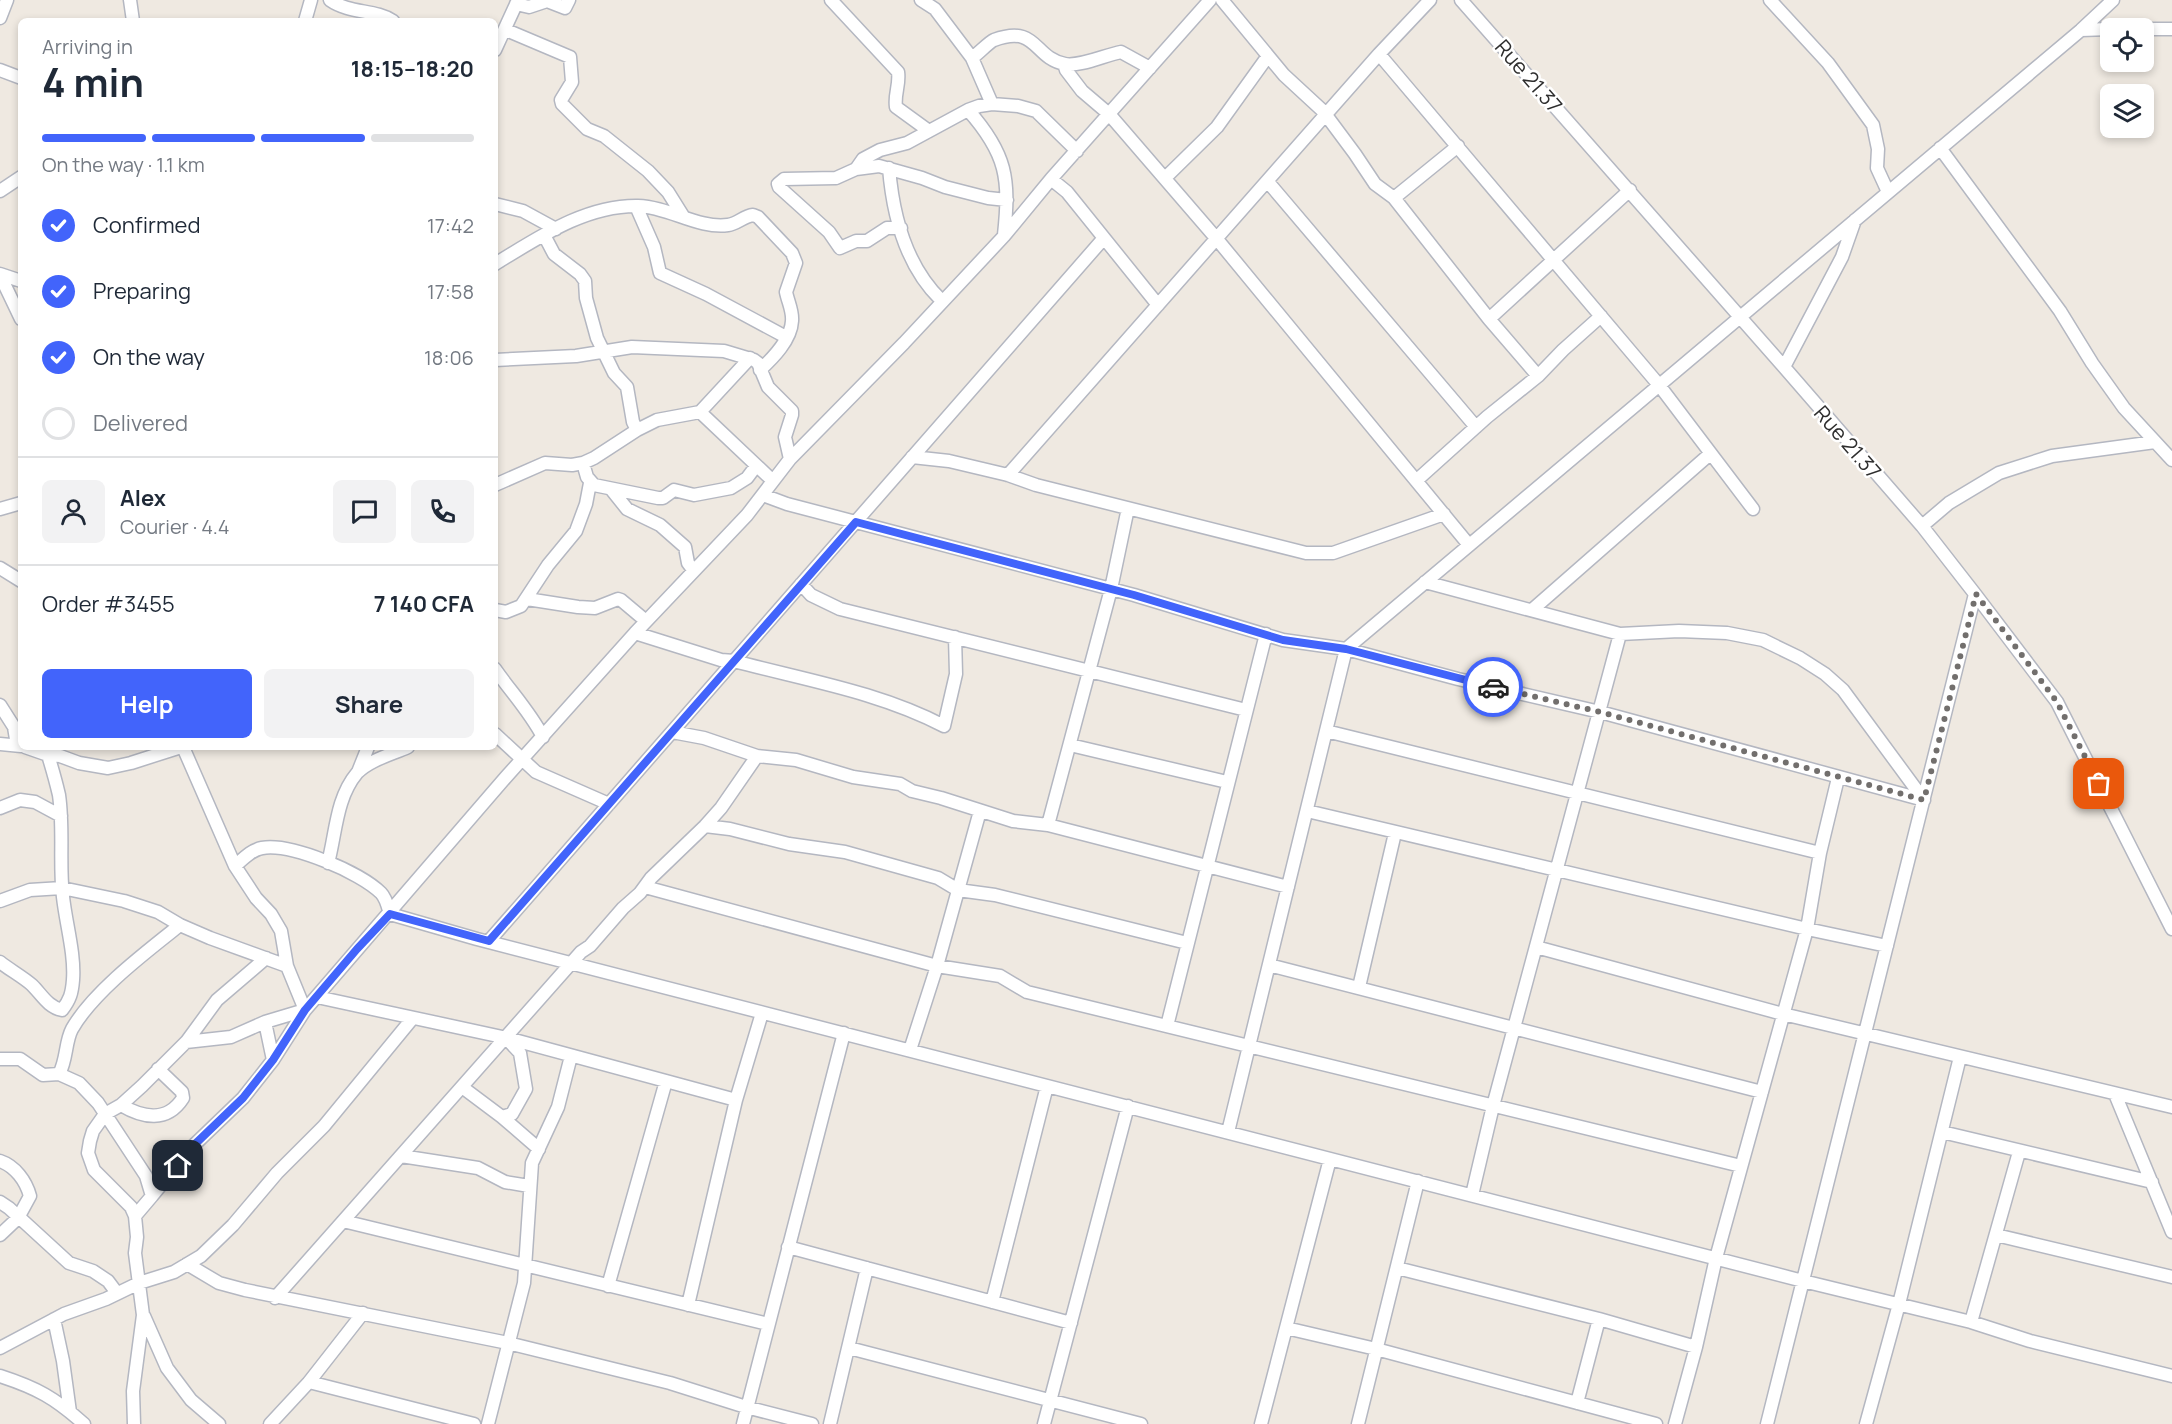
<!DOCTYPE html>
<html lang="en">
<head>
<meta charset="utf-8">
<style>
	:root { --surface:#fff; --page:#f2f2f3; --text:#1f2937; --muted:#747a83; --line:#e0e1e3; --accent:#4264fb }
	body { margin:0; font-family:Manrope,sans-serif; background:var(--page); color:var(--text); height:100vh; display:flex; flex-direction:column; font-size:22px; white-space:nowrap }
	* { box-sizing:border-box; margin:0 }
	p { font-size:20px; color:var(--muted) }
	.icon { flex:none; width:33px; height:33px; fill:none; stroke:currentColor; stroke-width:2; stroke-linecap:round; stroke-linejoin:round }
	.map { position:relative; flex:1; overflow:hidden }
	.side { position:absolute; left:18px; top:18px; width:480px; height:732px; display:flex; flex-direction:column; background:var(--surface); border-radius:9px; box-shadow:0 3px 9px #0003 }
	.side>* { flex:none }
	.buttons { position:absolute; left:2100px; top:18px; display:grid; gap:12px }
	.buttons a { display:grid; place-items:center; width:54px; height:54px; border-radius:9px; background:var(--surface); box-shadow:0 3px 9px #0003; font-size:30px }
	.pin { position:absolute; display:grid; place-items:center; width:51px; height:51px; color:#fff; margin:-26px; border-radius:12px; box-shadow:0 3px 9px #0006 }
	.courier { position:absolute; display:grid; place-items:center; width:60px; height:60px; margin:-30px; border:4px solid #4264fb; border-radius:50%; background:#fff; color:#222; box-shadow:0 2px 8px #0007 }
	.headline em { font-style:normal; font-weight:700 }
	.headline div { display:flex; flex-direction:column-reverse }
	.headline { display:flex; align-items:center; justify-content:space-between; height:102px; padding:0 24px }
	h1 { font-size:39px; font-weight:700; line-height:45px }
	.bar { display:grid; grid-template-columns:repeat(4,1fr); gap:9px 6px; align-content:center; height:72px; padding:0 24px }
	.bar i { height:8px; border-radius:4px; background:var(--line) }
	.bar .on { background:var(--accent) }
	.bar p { grid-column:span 4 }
	.line { display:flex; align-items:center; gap:15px; padding:0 24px; border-top:2px solid var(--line) }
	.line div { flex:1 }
	.round { display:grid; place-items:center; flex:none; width:63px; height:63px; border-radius:9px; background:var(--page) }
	ol { padding:0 24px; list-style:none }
	li { display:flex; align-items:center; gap:18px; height:66px }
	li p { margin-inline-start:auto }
	li .icon { padding:6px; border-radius:50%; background:var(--accent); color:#fff; stroke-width:4 }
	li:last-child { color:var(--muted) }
	li i { width:33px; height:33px; border:3px solid var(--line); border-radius:50% }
	.action { display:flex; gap:12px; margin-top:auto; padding:12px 24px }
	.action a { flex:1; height:69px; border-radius:9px; background:var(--accent); color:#fff; font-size:24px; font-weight:700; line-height:69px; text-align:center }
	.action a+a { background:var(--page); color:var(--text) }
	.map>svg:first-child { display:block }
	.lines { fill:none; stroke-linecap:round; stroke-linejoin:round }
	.minor-casing { stroke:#b4b7c1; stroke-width:15 }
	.minor { stroke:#fff; stroke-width:12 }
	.done { stroke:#726f6d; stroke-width:6; stroke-dasharray:0 10.8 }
	.route { stroke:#4264fb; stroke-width:8 }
	.labels { text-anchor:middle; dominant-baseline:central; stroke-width:5; stroke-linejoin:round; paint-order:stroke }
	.street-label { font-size:21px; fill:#2e2e2e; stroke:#fff }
</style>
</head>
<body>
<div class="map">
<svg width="2172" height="1424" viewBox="0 0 2172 1424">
	<rect width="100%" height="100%" fill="#efe9e1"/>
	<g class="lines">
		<defs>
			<path id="minor" d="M130 0 133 21
				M330 0C350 14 375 9 393 21
				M831 0 898 72C900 85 894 94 896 107L929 131
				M921 0 935 9 972 58 992 104
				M1222 0 1284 75 1323 111 1355 154 1375 184 1394 198 1489 319 1538 376
				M1461 0 1784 367 1922 526 1975 594 2057 702 2172 929
				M1770 0 1828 63 1873 125 1878 149 1877 168 1888 192
				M516 4 529 7 547 1 565 8 569 0
				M0 18 7 0
				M305 21 311 0
				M2114 28H2128
				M2144 29H2172
				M506 30 570 57 572 82 561 100 562 104 587 129 604 136 648 171 668 192 683 216
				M2081 30 2110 29
				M495 50 518 0
				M1379 54 1659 385 1753 509
				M972 58C978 54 989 42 994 40 1038 24 1033 58 1065 64 1080 67 1105 55 1121 52L1150 68
				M1064 64 1066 70 1082 91 1109 114 1216 238 1469 545
				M0 70 21 78
				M968 110C1007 154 1010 179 1004 235
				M1940 148 2060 311 2092 363 2124 408 2172 460
				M889 168C893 217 906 266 941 300
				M856 169 863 159 880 150 907 143 968 110 979 106 992 104 1018 106 1036 111 1077 151
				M1165 178 1217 127 1268 56
				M1051 179 1067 192 1158 305
				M1268 182 1476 427
				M0 191 21 177
				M1394 198 1458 146
				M495 204 523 211 556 229
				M636 206 654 247 660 273 706 294 786 337
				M901 228H887L867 241H856L840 248 829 232 779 187 778 184 784 179 836 178 856 169 879 166 922 178 945 187 988 198 1007 200
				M544 235 554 254 580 274 585 281 586 298 597 338 614 373 627 387 633 422 637 430
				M495 264C538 238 585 205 638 206 669 207 698 229 728 225 737 224 744 216 753 215L758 217 792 253 796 263 786 292C788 302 793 311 792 321 791 340 773 358 760 370
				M0 274 21 281
				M0 275 21 319
				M1489 319 1630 190
				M750 358 700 412 773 481
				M495 360 576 356 632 347 724 351 754 360 758 363 768 387 792 411V415L785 437 790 459
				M1784 367 1842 257 1855 220
				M912 457 949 461 1008 475 1036 485 1306 553H1333L1444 514
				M583 463 587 477 594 485 658 498H663L674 490 694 495 731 488 747 478 756 466
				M1008 475 1379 54 1430 0
				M1417 480 1487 417 1538 376 1563 350 1601 316
				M495 485 545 463 572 465 583 463 594 458 637 430 657 420 700 412
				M611 489 627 509 660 525 685 547 688 563 694 571
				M763 495 787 504 1134 595 1283 640 1346 649 1458 679 1600 712 1924 800
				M0 509 21 503
				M1922 526 1949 503 1999 473 2052 456 2155 442
				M0 568 21 581
				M1425 582 1620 634 1679 631 1727 633 1763 640 1800 658 1825 674 1843 690 1924 800
				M801 584 811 595 840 609 1246 710
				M527 599 578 607 595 608 618 599 621 600 646 621
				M495 610 506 612 521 606 548 565 576 531 586 504 590 483
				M1532 610 1710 454
				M635 633 721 660 734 661C805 680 879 692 944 726L956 674 955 637
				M495 669C511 692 530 712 543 737
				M0 705 14 727 17 745
				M1326 731 1820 853
				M672 732 704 738 757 756 796 760 853 777 900 784 912 791 941 798 1013 821 1048 825 1288 887
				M495 734 536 772 609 804
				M0 744 21 746
				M1070 745 1227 782
				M25 747 48 755 60 756 79 763 108 768 131 763 181 747
				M183 747 235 866 256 898 271 914 281 931 287 966 305 1010
				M358 772 368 747
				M0 808 20 800 35 802 61 816
				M1307 811 1807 929 1887 946
				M1048 825 1111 589 1128 508
				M705 826 730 829 789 844 845 852 938 878 958 890 995 895 1187 943
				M328 863C336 833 336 798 357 773 369 760 393 754 408 747
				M235 866C243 859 251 850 262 848 291 843 360 872 381 893 386 898 388 907 390 914L477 939 1803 1281 1971 1322 2030 1341 2172 1376
				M645 887 937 966 1000 976 1027 992 1741 1166
				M0 901 30 890 62 888 124 901 158 912 180 925 210 938 287 966
				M489 941 1104 238
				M1536 947 1783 1014 2172 1107
				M0 962C10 970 23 977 32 985 42 995 48 1007 62 1010 70 1000 72 993 73 980 75 954 66 924 63 897 59 864 64 829 59 795 56 782 52 768 48 755
				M1269 965 1762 1092
				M1359 987 1395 833
				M317 997 507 1038 736 1100
				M1167 1026 1266 634
				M186 1042 231 1037 265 1022
				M910 1050 937 966 980 811
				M0 1059H20L43 1075 59 1074 79 1083 98 1103 146 1176 152 1196 135 1216
				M273 1060 305 1010 506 777 635 633 747 515 790 459 904 343 1004 236 1051 179 1210 0
				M59 1074C67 1060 65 1042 72 1029 93 992 146 952 180 925
				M462 1087 502 1117 539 1149
				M2115 1094 2172 1232
				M121 1105C143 1118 167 1123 183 1098L182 1092 158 1069
				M502 1117 512 1114 526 1089 520 1053 507 1039
				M1228 1132 1346 649 2081 30 2113 0
				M1942 1132 2152 1182
				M401 1156 478 1168 505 1182 529 1186
				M0 1161C15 1166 26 1181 30 1196L18 1218 0 1235
				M1472 1195 1493 1106 1620 634
				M152 1196 192 1147 243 1098 273 1060 265 1022 305 1010
				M0 1202 9 1208 69 1263 93 1271 108 1281 117 1293
				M343 1221 768 1324
				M1996 1235 2172 1277
				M788 1247 1071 1323
				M187 1264 219 1283 245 1290 508 1343 670 1383 746 1407 812 1424
				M1397 1268 1599 1319 1696 1347
				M608 1286 666 1081
				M275 1298 581 952 590 946 623 908 640 893 651 878 705 826 721 808 757 756
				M992 1302 1047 1086
				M688 1305 736 1100 762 1013
				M144 1316 167 1368 191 1400 219 1424
				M54 1319 63 1361 70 1412
				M1971 1322 2019 1152
				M1286 1328 1376 1349 1656 1424
				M0 1348 64 1314 106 1299 139 1283 174 1272 201 1256 233 1225 277 1173 324 1126 412 1019
				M849 1348 1141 1424
				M0 1376C37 1388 55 1398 84 1424
				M309 1382 474 1424
				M1577 1403 1599 1319
				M134 1424 133 1391 143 1315 135 1253 137 1237 135 1216 131 1207 94 1170 88 1153 90 1141 93 1131 105 1114 121 1105 142 1086 187 1041 217 1000 266 958
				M270 1424 309 1382 363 1313
				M488 1424 524 1283 532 1163 558 1107 571 1056
				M743 1424 844 1033
				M830 1424 867 1268
				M1044 1424 1128 1106
				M1261 1424 1330 1159
				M1358 1424 1418 1181
				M1675 1424 1696 1347 1716 1258 1807 929 1820 853 1838 778
				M1767 1424 1975 594
				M1866 1424 1899 1304 1960 1057"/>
		</defs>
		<use href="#minor" class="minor-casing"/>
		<use href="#minor" class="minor"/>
	</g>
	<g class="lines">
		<path class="done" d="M1493 687 1600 712 1924 800 1976 594 2057 702 2099 784"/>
		<path class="route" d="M178 1166 192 1147 243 1098 273 1060 305 1010 357 949 390 914 489 941 856 522 1134 595 1283 640 1346 649 1493 687"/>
	</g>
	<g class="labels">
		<g class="street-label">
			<text transform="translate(1529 76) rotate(49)">Rue 21.37</text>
			<text transform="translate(1848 442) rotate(49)">Rue 21.37</text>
		</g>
	</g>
</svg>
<div class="buttons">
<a><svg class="icon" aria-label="locate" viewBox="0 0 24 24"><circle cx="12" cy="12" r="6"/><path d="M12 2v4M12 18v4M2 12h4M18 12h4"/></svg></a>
<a><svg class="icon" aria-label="layers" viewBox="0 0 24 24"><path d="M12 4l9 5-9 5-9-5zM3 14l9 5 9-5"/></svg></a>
</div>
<div class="pin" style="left:2099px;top:784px;background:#ea580c"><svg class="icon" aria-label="bag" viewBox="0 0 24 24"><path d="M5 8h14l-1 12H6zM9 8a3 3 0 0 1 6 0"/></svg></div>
<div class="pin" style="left:178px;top:1166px;background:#1f2937"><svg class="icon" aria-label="home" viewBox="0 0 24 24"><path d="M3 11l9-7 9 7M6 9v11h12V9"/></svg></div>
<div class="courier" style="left:1493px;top:687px"><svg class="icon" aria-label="car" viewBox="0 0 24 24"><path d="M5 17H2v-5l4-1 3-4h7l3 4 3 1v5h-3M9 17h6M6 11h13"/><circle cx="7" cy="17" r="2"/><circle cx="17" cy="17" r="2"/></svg></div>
<section class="side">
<div class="headline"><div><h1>4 min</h1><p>Arriving in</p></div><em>18:15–18:20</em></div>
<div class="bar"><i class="on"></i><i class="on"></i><i class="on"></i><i></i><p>On the way · 1.1 km</p></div>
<ol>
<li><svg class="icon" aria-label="check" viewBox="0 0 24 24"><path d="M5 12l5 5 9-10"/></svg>Confirmed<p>17:42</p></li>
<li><svg class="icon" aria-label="check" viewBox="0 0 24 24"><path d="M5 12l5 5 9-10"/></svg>Preparing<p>17:58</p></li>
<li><svg class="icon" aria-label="check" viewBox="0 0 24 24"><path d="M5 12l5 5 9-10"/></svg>On the way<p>18:06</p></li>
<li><i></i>Delivered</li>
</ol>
<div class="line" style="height:108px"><a class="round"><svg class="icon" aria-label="person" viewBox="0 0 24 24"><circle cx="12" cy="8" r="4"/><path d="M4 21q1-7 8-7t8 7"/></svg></a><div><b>Alex</b><p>Courier · 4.4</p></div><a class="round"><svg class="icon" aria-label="chat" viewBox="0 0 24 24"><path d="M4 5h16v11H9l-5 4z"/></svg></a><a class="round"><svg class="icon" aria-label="phone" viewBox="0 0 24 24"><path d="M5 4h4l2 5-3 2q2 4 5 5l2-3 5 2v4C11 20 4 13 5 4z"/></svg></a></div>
<div class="line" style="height:78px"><div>Order #3455</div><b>7 140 CFA</b></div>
<div class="action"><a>Help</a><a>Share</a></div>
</section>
</div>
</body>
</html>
